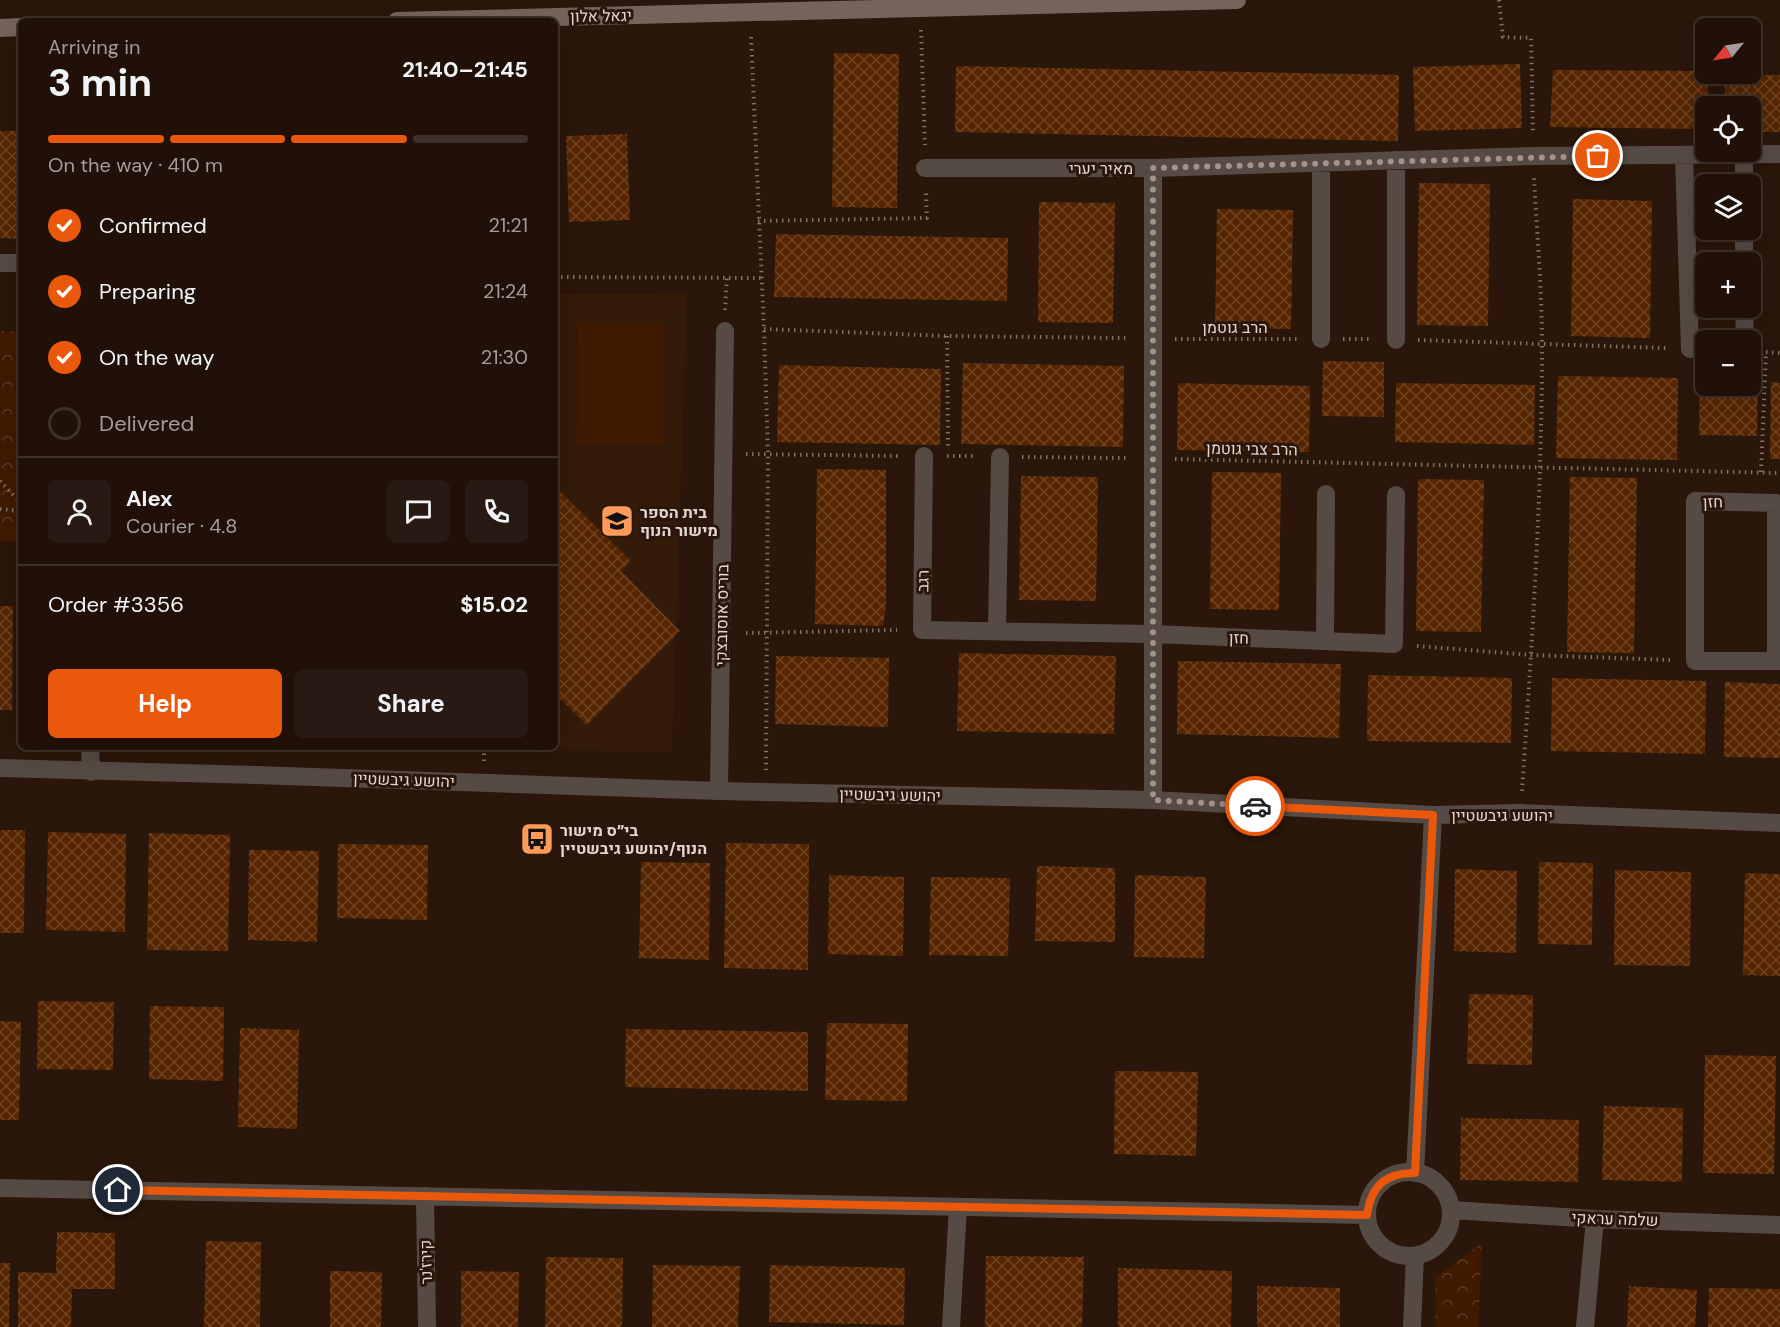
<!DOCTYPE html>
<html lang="en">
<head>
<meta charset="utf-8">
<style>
	:root { --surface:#201008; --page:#281912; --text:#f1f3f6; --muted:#a29d9c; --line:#3d3029; --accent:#ea580c }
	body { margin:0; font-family:"DM Sans",Heebo,sans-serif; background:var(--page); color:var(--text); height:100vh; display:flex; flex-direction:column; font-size:22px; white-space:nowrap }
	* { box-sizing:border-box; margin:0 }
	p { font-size:20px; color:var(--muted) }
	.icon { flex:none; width:33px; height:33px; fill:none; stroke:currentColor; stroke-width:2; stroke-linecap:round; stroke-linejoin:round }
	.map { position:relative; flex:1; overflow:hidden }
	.sheet { position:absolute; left:18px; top:18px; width:540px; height:732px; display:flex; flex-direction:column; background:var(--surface); border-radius:9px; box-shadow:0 6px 24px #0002,0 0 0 2px var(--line) }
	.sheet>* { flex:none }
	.needle { width:39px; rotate:240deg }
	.fabs { position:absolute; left:1695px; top:18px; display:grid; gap:12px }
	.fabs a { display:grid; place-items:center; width:66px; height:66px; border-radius:9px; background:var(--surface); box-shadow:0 6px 24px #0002,0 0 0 2px var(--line); font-size:30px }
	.pin { position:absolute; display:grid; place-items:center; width:51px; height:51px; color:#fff; margin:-26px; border:3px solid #fff; border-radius:50%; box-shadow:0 2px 6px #0007 }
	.courier { position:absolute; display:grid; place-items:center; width:60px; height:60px; margin:-30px; border:4px solid #ea580c; border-radius:50%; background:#fff; color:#222; box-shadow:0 2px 8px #0007 }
	.headline em { font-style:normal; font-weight:700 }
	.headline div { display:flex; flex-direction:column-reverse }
	.headline { display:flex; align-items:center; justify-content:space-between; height:102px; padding:0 30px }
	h1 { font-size:39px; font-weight:700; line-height:45px }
	.bar { display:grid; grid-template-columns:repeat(4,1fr); gap:9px 6px; align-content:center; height:72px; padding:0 30px }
	.bar i { height:8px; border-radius:4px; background:var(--line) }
	.bar .current { background:var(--accent) }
	.bar p { grid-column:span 4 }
	.line { display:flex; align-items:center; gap:15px; padding:0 30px; border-top:2px solid var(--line) }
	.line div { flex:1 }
	.round { display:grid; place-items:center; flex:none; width:63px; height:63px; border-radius:9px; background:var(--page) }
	ol { padding:0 30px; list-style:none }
	li { display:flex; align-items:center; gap:18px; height:66px }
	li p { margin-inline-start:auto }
	li .icon { padding:6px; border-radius:50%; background:var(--accent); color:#fff; stroke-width:4 }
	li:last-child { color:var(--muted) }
	li i { width:33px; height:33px; border:3px solid var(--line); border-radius:50% }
	.cta { display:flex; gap:12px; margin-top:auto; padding:12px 30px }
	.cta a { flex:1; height:69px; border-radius:9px; background:var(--accent); color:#fff; font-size:24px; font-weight:700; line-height:69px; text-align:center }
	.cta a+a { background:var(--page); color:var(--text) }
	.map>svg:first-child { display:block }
	.built { fill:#331a09 }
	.park { fill:url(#park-crowns) }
	.garden { fill:#401a00 }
	.building { fill:url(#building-cross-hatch) }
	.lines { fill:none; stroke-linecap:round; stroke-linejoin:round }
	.path { stroke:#817066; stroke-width:4; stroke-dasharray:1.5 4.5; stroke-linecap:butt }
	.street { stroke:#554a44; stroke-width:18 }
	.secondary { stroke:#75645b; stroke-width:18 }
	.done { stroke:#a39389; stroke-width:6; stroke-dasharray:0 10.8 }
	.route { stroke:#ea580c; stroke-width:8 }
	.labels { text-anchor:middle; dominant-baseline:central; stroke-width:6; stroke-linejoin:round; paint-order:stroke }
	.street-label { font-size:16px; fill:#e4d6ce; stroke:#2a160a }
	.poi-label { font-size:16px; font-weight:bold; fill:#e4d6ce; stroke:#2a160a; text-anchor:start }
</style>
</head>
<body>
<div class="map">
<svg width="1780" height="1327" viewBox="0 0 1780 1327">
	<defs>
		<pattern id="park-crowns" width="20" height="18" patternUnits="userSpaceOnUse" patternTransform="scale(1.5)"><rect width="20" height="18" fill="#401a00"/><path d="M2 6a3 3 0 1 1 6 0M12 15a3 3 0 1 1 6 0" fill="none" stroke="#5b3b24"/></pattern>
		<pattern id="building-cross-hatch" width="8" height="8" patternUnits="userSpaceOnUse" patternTransform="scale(1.5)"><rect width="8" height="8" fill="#562500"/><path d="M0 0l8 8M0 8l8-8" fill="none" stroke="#6e4424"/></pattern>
	</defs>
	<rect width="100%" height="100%" fill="#2a160a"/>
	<path class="built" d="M687 293 672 752 294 748V747H555V294Z"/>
	<path class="park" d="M0 331 21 332V542L0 541Z
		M1482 1243 1478 1327H1436L1435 1277Z"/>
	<path class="garden" d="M578 323H664V444H577Z"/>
	<path class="building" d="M834 53 899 54 897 208 832 207Z
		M1520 64 1522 128 1415 131 1413 67Z
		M956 66 1399 75 1398 141 955 132Z
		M1553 70 1706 71V74H1707L1708 106H1706V129L1550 127Z
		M1725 74 1780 75V132H1750V106H1725Z
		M0 131H21V239L0 238Z
		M627 134 630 220 569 222 566 136Z
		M1419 183 1490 184 1488 326 1417 325Z
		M1573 199 1652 201 1650 338 1571 336Z
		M1039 202 1115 203 1113 323 1038 322Z
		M1217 209 1293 210 1291 329 1215 327Z
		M776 234 1008 238 1007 301 774 297Z
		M1323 361 1384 362V417L1322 416Z
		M963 363 1124 366 1123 447 961 444Z
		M779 365 941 369 940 445 777 442Z
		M1700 370H1706V386H1750V372H1758L1757 436 1699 435Z
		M1558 376 1678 378 1677 460 1556 458Z
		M1771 382 1780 383V459H1770Z
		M1178 383 1310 386 1309 452 1177 450Z
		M1396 383 1535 385 1534 445 1395 442Z
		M817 469 886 470V605L883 626 815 624Z
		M1212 472 1281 473 1279 610 1210 609Z
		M1021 476 1098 477 1096 601 1019 600Z
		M1570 477 1637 478 1634 653 1567 652Z
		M1418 479 1484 480 1481 632 1416 631Z
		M555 486 631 561 621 571 680 631 587 725 555 694Z
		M0 606H13L12 710H0Z
		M959 653 1116 656 1114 734 957 731Z
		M776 656 889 658 888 727 775 724Z
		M1178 661 1341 664 1339 738 1177 734Z
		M1368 675 1512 678 1511 743 1367 741Z
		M1552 678 1706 681 1705 754 1551 751Z
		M1725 682 1780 684V758L1724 757Z
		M0 830H25L24 933H0Z
		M48 832 126 834 125 932 46 930Z
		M149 833 230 835 228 951 147 950Z
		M726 843 809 844 808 970 724 968Z
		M338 844 428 845 427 920 337 918Z
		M249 850 319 851 317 942 248 940Z
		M641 862 710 863 709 960 639 958Z
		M1539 862 1593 863 1592 945 1538 944Z
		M1037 866 1115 868V942L1035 941Z
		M1455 869 1517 871 1516 953 1454 951Z
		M1615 870 1691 872 1690 966 1614 965Z
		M1745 873 1780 874V976L1743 975Z
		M829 875 904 877 903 956 828 954Z
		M1135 875 1206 877 1204 958 1134 957Z
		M931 877 1010 878 1008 956 929 955Z
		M1469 994 1533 995 1532 1065 1467 1064Z
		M38 1001 114 1002 113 1070 37 1069Z
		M150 1006 224 1007 223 1081 149 1079Z
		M0 1021 21 1022 19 1120H0Z
		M827 1023 908 1024 907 1101 825 1100Z
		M240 1028 299 1030 297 1129 238 1127Z
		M626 1029 808 1032V1091L625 1087Z
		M1705 1055 1776 1056 1774 1174 1703 1173Z
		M1115 1071 1198 1072 1196 1156 1114 1154Z
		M1604 1106 1683 1108 1682 1182 1602 1180Z
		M1461 1118 1579 1120 1578 1182 1460 1180Z
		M57 1232 115 1233V1289H72L71 1327H18V1272L56 1273Z
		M206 1241 261 1242 260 1327H204Z
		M986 1256 1084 1257 1082 1327H985Z
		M546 1257 623 1258 622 1327H545Z
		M0 1263H10L9 1327H0Z
		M653 1265 740 1266 738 1327H652Z
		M770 1265 905 1268 904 1325 769 1322Z
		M1118 1268 1232 1271 1231 1327H1118Z
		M330 1271 382 1272 381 1327H330Z
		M461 1271 519 1272 518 1327H461Z
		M1257 1286 1340 1288V1327H1257Z
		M1629 1286 1697 1290 1695 1327H1627Z
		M1709 1288 1780 1289V1327H1708Z"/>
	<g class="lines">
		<path class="path" d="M1499 0 1503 37 1531 38 1533 132
			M921 30 925 145
			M751 37 764 329 768 455 766 770
			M758 221 927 218 926 192
			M555 277 761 278
			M725 310 727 277
			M764 329 947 336 1129 338
			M947 336 948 449
			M1175 339H1297
			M1343 339H1372
			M1418 340 1666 348
			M1766 352 1780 353
			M746 454 900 456
			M947 456H975
			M1022 457 1128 458
			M1175 459 1780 473
			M1761 472 1766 353
			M0 481 21 503
			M0 509 21 511
			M746 633 897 630
			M1417 646 1531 655 1673 660
			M484 761V750
			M1522 791C1532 643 1542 495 1542 346 1542 290 1537 234 1534 178"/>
		<path class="street" d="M1744 154V184
			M1684 155 1690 349
			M1321 163V339
			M925 168H1153L1533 156 1780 154
			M1744 230V262
			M0 263H21
			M1744 308 1745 340
			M1396 340V160
			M924 456 922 630 1153 634 1394 644 1396 495
			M997 631 1000 457
			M1325 641 1326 494
			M1776 661V503L1695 501V661H1780
			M90 747 91 772
			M0 768 256 775 719 791 1153 800 1433 815 1520 813 1780 823
			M719 791 725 331
			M1153 800V168
			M1367 1214a42 42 0 1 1 84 0a42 42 0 1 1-84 0Z
			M1415 1173 1433 815
			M0 1188 1367 1215
			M425 1196 427 1327
			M1451 1210 1595 1219 1780 1225
			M951 1327 958 1207
			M1412 1327 1415 1256
			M1585 1327 1595 1219"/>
		<path class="secondary" d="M397 21 1237 0
			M0 28 21 27"/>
	</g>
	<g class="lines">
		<path class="done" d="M1255 806 1153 800V168L1598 156"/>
		<path class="route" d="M118 1190 1367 1215C1371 1186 1385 1173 1415 1173L1433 815 1255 806"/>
	</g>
	<defs>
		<symbol id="school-square" viewBox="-11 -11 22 22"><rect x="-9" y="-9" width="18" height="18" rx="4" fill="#ff9b5a" stroke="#2a160a"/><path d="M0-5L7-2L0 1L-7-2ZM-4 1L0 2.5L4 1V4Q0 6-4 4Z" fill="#111"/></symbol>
		<symbol id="bus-square" viewBox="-11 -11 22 22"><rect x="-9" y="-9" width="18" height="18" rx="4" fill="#ff9b5a" stroke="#2a160a"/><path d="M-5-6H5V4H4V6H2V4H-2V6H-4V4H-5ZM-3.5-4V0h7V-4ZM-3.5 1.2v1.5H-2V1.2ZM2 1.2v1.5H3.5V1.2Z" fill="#111"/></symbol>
	</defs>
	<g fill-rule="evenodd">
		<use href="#school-square" x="598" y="502" width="38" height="38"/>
		<use href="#bus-square" x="518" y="820" width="38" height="38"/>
	</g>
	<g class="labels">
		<g class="street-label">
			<text transform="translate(601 16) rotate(-1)">יגאל אלון</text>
			<text x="1101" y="168">מאיר יערי</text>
			<text x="1235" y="327">הרב גוטמן</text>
			<text transform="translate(1252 449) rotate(1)">הרב צבי גוטמן</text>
			<text transform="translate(1713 502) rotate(-1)">חזן</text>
			<text transform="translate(923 581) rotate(-89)">רגב</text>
			<text transform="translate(722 615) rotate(-89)">בוריס אוסובצקי</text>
			<text transform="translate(1239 638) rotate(2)">חזן</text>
			<text transform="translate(404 780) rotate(2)">יהושע גיבשטיין</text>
			<text transform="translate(890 795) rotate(1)">יהושע גיבשטיין</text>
			<text x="1502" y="815">יהושע גיבשטיין</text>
			<text transform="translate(1615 1219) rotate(2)">שלמה עראקי</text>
			<text transform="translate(426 1262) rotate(-91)">קירז'נר</text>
		</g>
		<g class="poi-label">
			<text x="640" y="512">בית הספר<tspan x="640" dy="18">מישור הנוף</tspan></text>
			<text x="560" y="830">בי״ס מישור<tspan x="560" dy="18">הנוף/יהושע גיבשטיין</tspan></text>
		</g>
	</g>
</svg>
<div class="fabs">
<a><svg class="needle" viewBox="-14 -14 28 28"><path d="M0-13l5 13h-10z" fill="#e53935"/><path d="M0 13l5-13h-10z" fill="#a29d9c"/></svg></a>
<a><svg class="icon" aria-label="locate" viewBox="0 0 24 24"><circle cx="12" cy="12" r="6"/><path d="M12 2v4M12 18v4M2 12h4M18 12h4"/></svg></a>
<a><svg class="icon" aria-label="layers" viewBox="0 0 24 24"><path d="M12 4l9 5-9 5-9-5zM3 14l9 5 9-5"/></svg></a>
<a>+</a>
<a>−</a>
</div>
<div class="pin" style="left:1598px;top:156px;background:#ea580c"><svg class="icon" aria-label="bag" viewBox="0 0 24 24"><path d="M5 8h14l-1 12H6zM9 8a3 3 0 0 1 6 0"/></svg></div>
<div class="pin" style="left:118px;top:1190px;background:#1f2937"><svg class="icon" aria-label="home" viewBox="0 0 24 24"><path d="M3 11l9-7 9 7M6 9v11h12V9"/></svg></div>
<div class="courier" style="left:1255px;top:806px"><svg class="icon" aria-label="car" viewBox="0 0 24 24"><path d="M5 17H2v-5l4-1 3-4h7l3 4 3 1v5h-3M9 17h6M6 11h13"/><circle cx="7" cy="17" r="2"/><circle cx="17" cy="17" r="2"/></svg></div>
<section class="sheet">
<div class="headline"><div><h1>3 min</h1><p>Arriving in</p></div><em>21:40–21:45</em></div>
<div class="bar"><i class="current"></i><i class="current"></i><i class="current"></i><i></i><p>On the way · 410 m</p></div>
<ol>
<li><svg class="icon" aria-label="check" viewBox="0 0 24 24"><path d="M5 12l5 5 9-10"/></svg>Confirmed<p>21:21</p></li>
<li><svg class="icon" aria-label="check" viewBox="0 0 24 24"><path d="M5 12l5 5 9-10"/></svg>Preparing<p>21:24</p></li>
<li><svg class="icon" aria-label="check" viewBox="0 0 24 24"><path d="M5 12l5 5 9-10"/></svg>On the way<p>21:30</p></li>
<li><i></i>Delivered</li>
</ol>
<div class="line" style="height:108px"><a class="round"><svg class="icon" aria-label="person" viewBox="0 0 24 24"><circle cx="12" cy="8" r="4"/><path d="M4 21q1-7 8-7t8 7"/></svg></a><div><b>Alex</b><p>Courier · 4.8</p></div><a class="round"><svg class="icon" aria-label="chat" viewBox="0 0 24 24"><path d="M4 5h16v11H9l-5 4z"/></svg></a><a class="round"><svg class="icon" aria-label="phone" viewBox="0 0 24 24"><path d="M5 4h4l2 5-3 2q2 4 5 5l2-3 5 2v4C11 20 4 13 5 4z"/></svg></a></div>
<div class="line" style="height:78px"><div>Order #3356</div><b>$15.02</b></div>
<div class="cta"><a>Help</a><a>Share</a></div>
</section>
</div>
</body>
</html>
